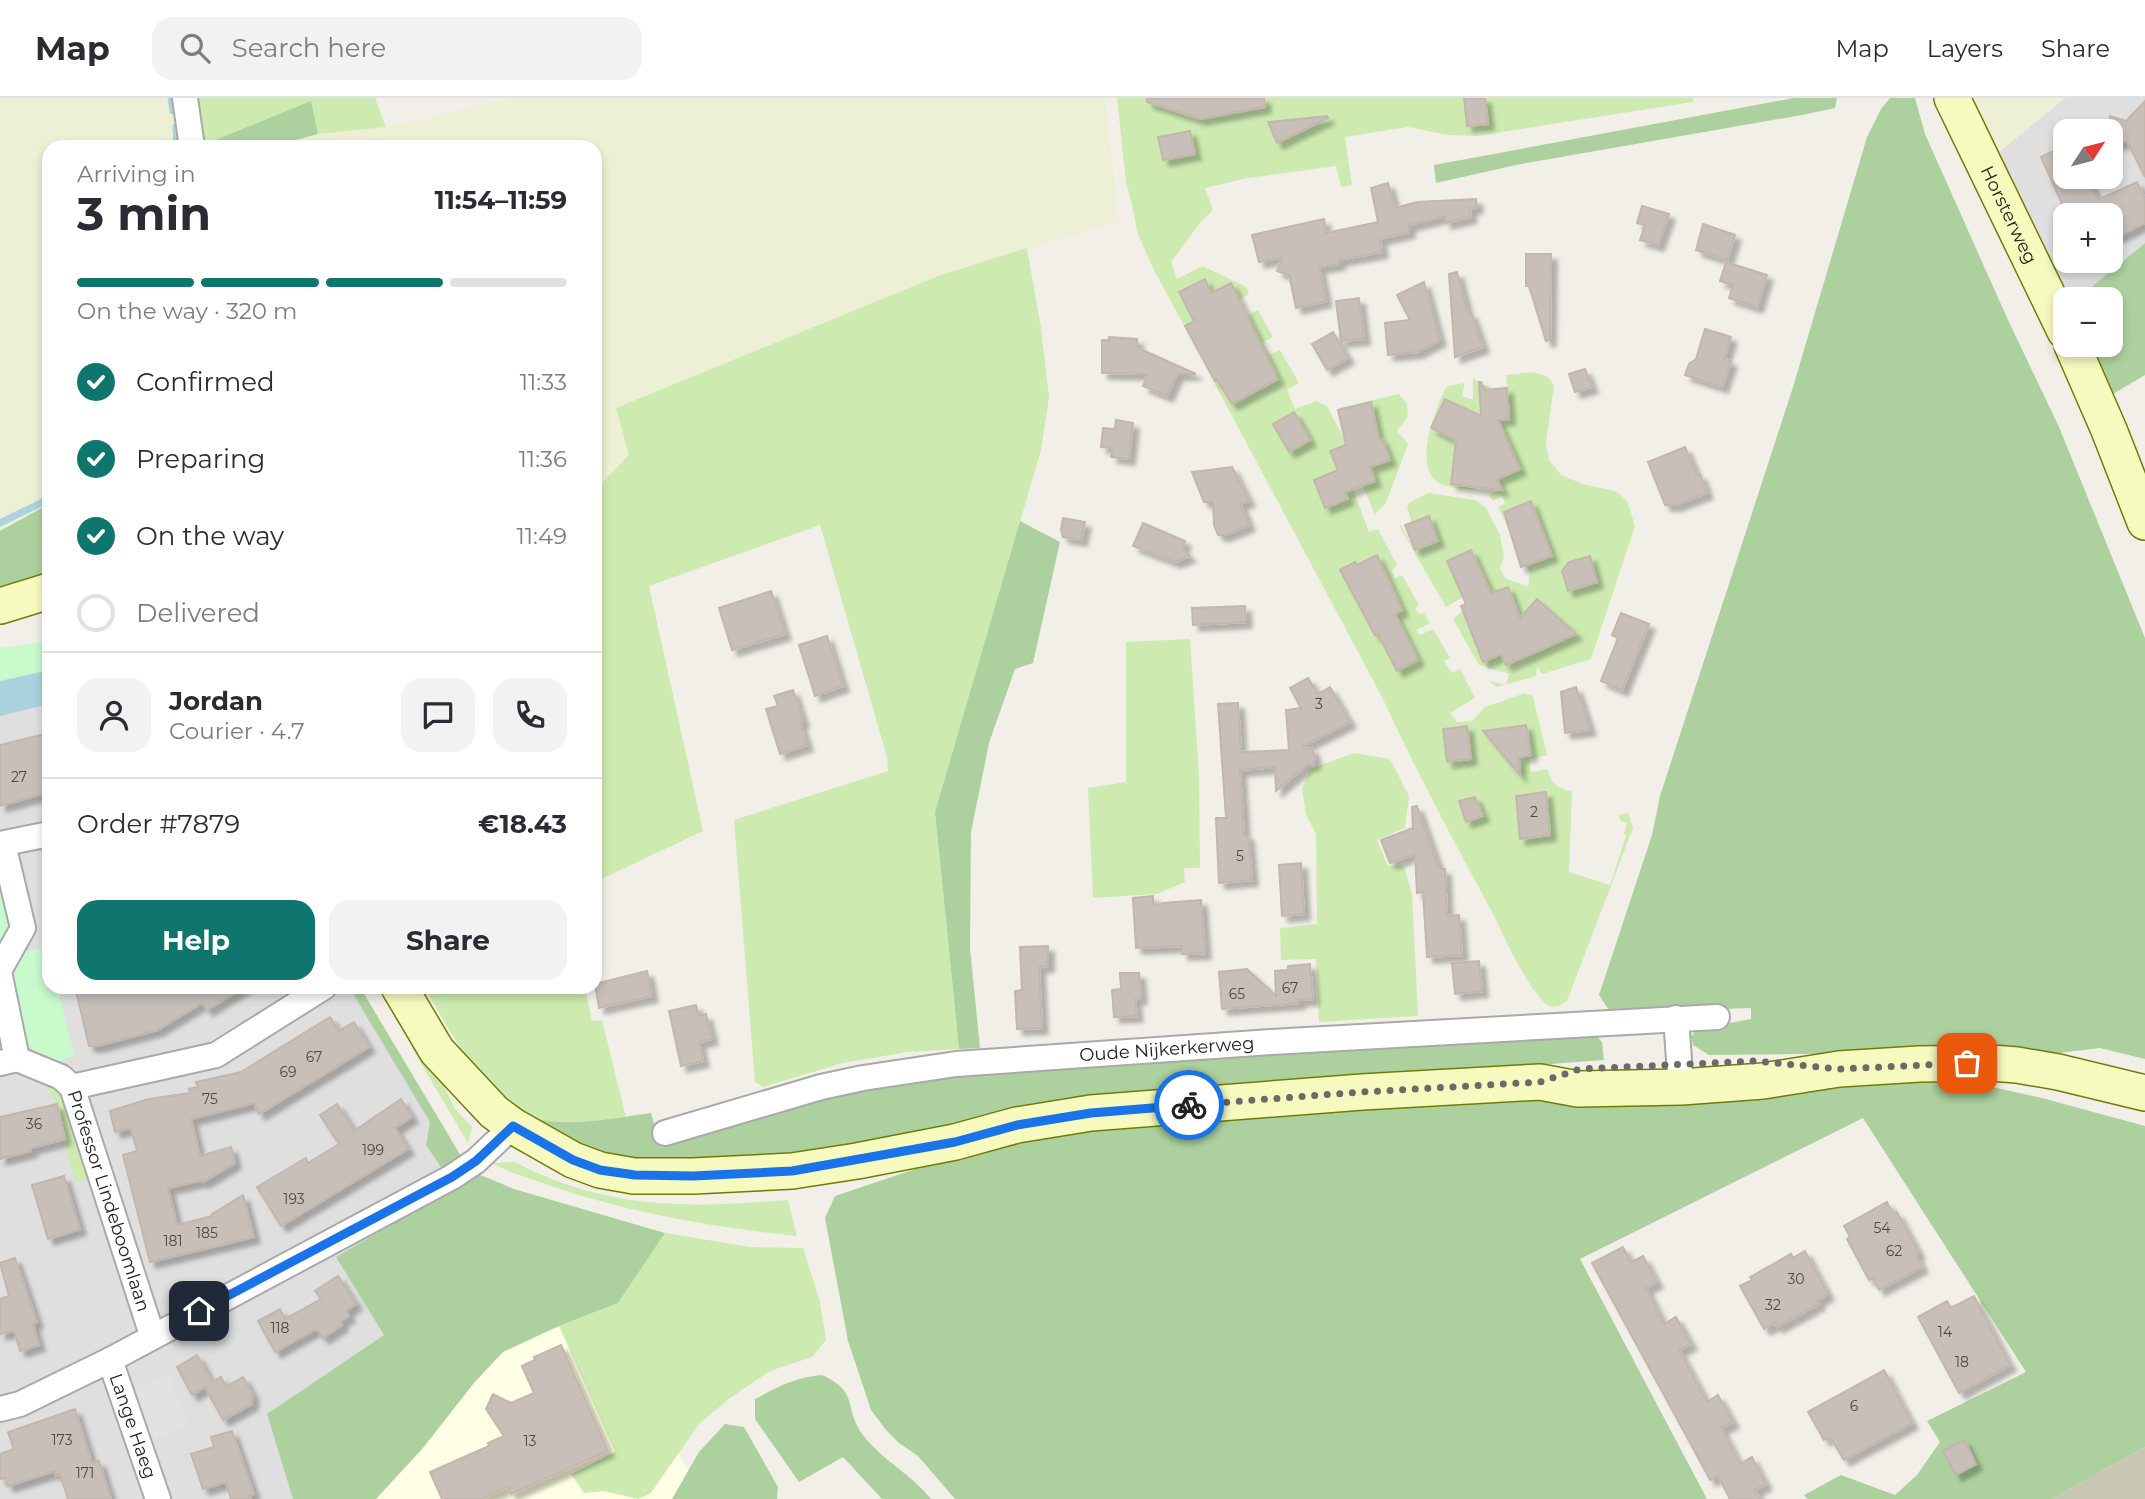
<!DOCTYPE html>
<html lang="en">
<head>
<meta charset="utf-8">
<style>
	:root { --surface:#fff; --page:#f2f2f3; --text:#2b2b33; --muted:#7c7c81; --line:#e1e1e2; --accent:#0f766e }
	body { margin:0; font-family:Montserrat,sans-serif; background:var(--page); color:var(--text); height:100vh; display:flex; flex-direction:column; font-size:26px; white-space:nowrap }
	* { box-sizing:border-box; margin:0 }
	p { font-size:23px; color:var(--muted) }
	.icon { flex:none; width:38px; height:38px; fill:none; stroke:currentColor; stroke-width:2; stroke-linecap:round; stroke-linejoin:round }
	.map { position:relative; flex:1; overflow:hidden }
	.panel { position:absolute; left:42px; top:42px; width:560px; height:854px; display:flex; flex-direction:column; background:var(--surface); border-radius:21px; box-shadow:0 4px 10px #0003 }
	.panel>* { flex:none }
	.needle { width:46px; rotate:54deg }
	.tools { position:absolute; left:2053px; top:21px; display:grid; gap:14px }
	.tools a { display:grid; place-items:center; width:70px; height:70px; border-radius:14px; background:var(--surface); box-shadow:0 4px 10px #0003; font-size:35px }
	.pin { position:absolute; display:grid; place-items:center; width:60px; height:60px; color:#fff; margin:-30px; border-radius:14px; box-shadow:0 4px 10px #0006 }
	.courier { position:absolute; display:grid; place-items:center; width:70px; height:70px; margin:-35px; border:5px solid #1a73e8; border-radius:50%; background:#fff; color:#222; box-shadow:0 2px 9px #0007 }
	.headline em { font-style:normal; font-weight:700 }
	.headline div { display:flex; flex-direction:column-reverse }
	.headline { display:flex; align-items:center; justify-content:space-between; height:119px; padding:0 35px }
	h1 { font-size:46px; font-weight:700; line-height:52px }
	.bar { display:grid; grid-template-columns:repeat(4,1fr); gap:10px 7px; align-content:center; height:84px; padding:0 35px }
	.bar i { height:9px; border-radius:5px; background:var(--line) }
	.bar .selected { background:var(--accent) }
	.bar p { grid-column:span 4 }
	.line { display:flex; align-items:center; gap:18px; padding:0 35px; border-top:2px solid var(--line) }
	.line div { flex:1 }
	.round { display:grid; place-items:center; flex:none; width:74px; height:74px; border-radius:21px; background:var(--page) }
	ol { padding:0 35px; list-style:none }
	li { display:flex; align-items:center; gap:21px; height:77px }
	li p { margin-inline-start:auto }
	li .icon { padding:7px; border-radius:50%; background:var(--accent); color:#fff; stroke-width:4 }
	li:last-child { color:var(--muted) }
	li i { width:38px; height:38px; border:4px solid var(--line); border-radius:50% }
	.primary-button { display:flex; gap:14px; margin-top:auto; padding:14px 35px }
	.primary-button a { flex:1; height:80px; border-radius:21px; background:var(--accent); color:#fff; font-size:28px; font-weight:700; line-height:80px; text-align:center }
	.primary-button a+a { background:var(--page); color:var(--text) }
	header { display:flex; align-items:center; gap:42px; box-sizing:border-box; height:98px; padding:0 35px; background:var(--surface); border-bottom:2px solid var(--line) }
	header strong { font-size:33px }
	nav { display:flex; gap:38px; margin-inline-start:auto; font-size:24px }
	.search { width:490px; height:63px; background:var(--page); display:flex; align-items:center; gap:18px; box-sizing:border-box; padding:0 24px; border-radius:21px; color:var(--muted); font-size:26px }
	.map>svg:first-child { display:block }
	.residential { fill:#e0dfdf; fill-rule:evenodd }
	.education { fill:#ffffe5 }
	.construction { fill:#c7c7b4 }
	.farmland { fill:#eef0d5 }
	.grass { fill:#cdebb0 }
	.forest { fill:#add19e }
	.park { fill:#c8facc }
	.parking { fill:#e2e2e2 }
	.water { fill:#aad3df }
	.lines { fill:none; stroke-linecap:round; stroke-linejoin:round }
	.stream { stroke:#aad3df; stroke-width:7 }
	.building { fill:#c7bfb8; stroke:#c4b6ab; stroke-width:2; filter:url(#shadow) }
	.street-casing { stroke:#a9a9a9; stroke-width:28 }
	.secondary-casing { stroke:#707d05; stroke-width:38 }
	.street { stroke:#fff; stroke-width:24 }
	.secondary { stroke:#f7fabf; stroke-width:35 }
	.done { stroke:#6b6a68; stroke-width:7; stroke-dasharray:0 12.6 }
	.route { stroke:#1a73e8; stroke-width:9 }
	.labels { text-anchor:middle; dominant-baseline:central; stroke-width:5; stroke-linejoin:round; paint-order:stroke }
	.number-label { font-size:14px; fill:#4b4948 }
	.street-label { font-size:18px; fill:#222; stroke:#fff }
</style>
</head>
<body>
<header>
<strong>Map</strong>
<div class="search"><svg class="icon" aria-label="search" viewBox="0 0 24 24"><circle cx="10" cy="10" r="6"/><path d="M15 15l6 6"/></svg>Search here</div>
<nav><a>Map</a><a>Layers</a><a>Share</a></nav>
</header>
<div class="map">
<svg width="2145" height="1401" viewBox="0 0 2145 1401">
	<defs>
		<filter id="shadow"><feDropShadow dx="6" dy="6" stdDeviation="2" flood-color="#0004"/></filter>
	</defs>
	<rect width="100%" height="100%" fill="#f2efe9"/>
	<path class="residential" d="M2065 0H2145V145L2077 201H2065L1989 62ZM2065 33H2110V79H2065ZM2065 117H2110V163H2065Z
		M49 583V889H351L473 1091 328 1401H0V595Z"/>
	<path class="education" d="M585 1195 705 1401H332L388 1286Z"/>
	<path class="construction" d="M2145 1349V1401H2052Z"/>
	<path class="farmland" d="M0 0H175L181 49H49V406L0 433Z
		M514 0H1105L1119 123 938 178 616 310 629 357 595 392V49H270L318 36 386 29Z
		M1970 0H2065L1989 62Z"/>
	<path class="grass" d="M196 0H375L386 29 318 36 310 4 203 47Z
		M1117 0H1693V4L1477 38 1448 37 1408 29 1345 39 1352 87 1341 89 1336 68 1248 80 1205 90 1213 112 1200 125 1171 164 1177 181 1203 168 1246 189 1249 196 1212 217 1221 231 1258 212 1273 239 1262 245 1269 257 1280 252 1299 285 1287 292 1295 311 1317 303 1327 308 1347 347 1354 345 1339 310 1399 296 1407 306 1408 318 1397 333 1408 346 1386 405 1375 416 1357 375 1348 377 1369 434 1378 431 1397 467 1392 473 1395 480 1402 477 1419 507 1415 510 1419 516 1424 515 1430 525 1416 532 1420 537 1433 531 1450 560 1444 563 1452 575 1460 571 1475 600 1450 615 1457 624 1472 623 1485 609 1525 595 1533 598 1547 657 1529 661 1531 674 1548 671C1550 686 1558 689 1572 694L1569 774 1610 787 1626 738 1624 736 1627 725 1621 723 1618 717 1628 715 1633 730 1567 903C1560 909 1551 912 1544 904 1521 880 1505 839 1490 810 1452 740 1415 671 1382 599L1152 168 1137 134 1132 106 1126 85Z
		M1027 150 1041 230 1049 300 1041 352 935 714 959 951 907 954 843 965 763 989 755 984 734 722 888 673 887 659 820 427 649 488 703 733 595 784V392L629 357 616 310 938 178Z
		M1533 274 1548 279 1554 287 1546 345 1549 362 1561 377 1583 386 1614 393 1622 398 1628 405 1635 428 1591 561 1542 576 1537 569 1536 578 1497 589 1489 583 1506 587 1509 576 1479 567 1453 521 1468 508 1462 500 1446 509 1399 428 1401 427 1411 446 1418 444 1407 409 1410 404 1428 395 1476 402 1486 410 1500 437 1504 459 1500 470 1505 480 1528 489 1530 474 1498 409 1505 405 1502 398 1493 403 1489 397 1499 392 1470 366 1473 392C1460 390 1445 391 1435 382 1415 365 1435 308 1447 288L1465 285 1462 298 1473 302V280L1490 290 1507 288 1506 277Z
		M1190 541 1199 678 1200 770H1184L1185 784 1157 796 1093 800 1088 690 1126 684V544Z
		M1354 655 1390 661 1409 698 1405 730 1377 742 1388 768H1404L1412 796 1418 918 1319 924 1316 861 1281 862 1280 830 1317 826 1316 736 1306 717 1302 691 1310 671Z
		M424 889H585L592 923 602 922 626 1019C601 1022 574 1029 550 1025 491 1016 452 935 424 889Z
		M401 916 437 974 455 1011 472 1029 468 1045 413 952Z
		M42 980 62 993 92 1079 75 1085 56 1004Z
		M515 1064C606 1112 688 1110 788 1102L797 1138C712 1129 629 1115 548 1087 529 1080 510 1075 492 1065Z
		M665 1135 750 1149 803 1150 820 1204 826 1242 812 1259 770 1273 730 1300 699 1326 650 1396 638 1401 604 1393 584 1395 571 1376 615 1354 559 1228 618 1205Z"/>
	<path class="forest" d="M1794 0H1837L1835 10 1802 17 1516 67 1436 85 1434 67Z
		M1890 0H1915L1925 36 2008 222 2059 329 2145 540V961L2100 950 2043 957 1898 955 1709 957 1693 947 1691 938 1698 931 1751 921V910L1611 915 1599 897 1652 737 1660 698 1793 289 1867 39 1881 11Z
		M311 3 318 36 270 49H203V47Z
		M2145 145V277L2108 299 2085 247H2110V201H2077Z
		M49 406V488L0 499V433Z
		M1020 423 1060 444 1033 565 1015 571 989 645 971 734 970 850 980 950 959 951 935 714Z
		M349 889H360L461 1058 457 1064 443 1072 426 1047 430 1024Z
		M1594 935 1602 944 1604 962 1096 1000 890 1050 676 1071 595 1060 527 1019C569 1030 608 1021 651 1015L661 1049 789 1010 950 974Z
		M1857 984 1974 985 2042 1000 2145 1028V1349L2052 1401H1807L1804 1397 1841 1377 1895 1397 1917 1377 1940 1344 1927 1323 2026 1274 1863 1020 1580 1161 1707 1401H955L918 1358 899 1345 886 1332 871 1312 848 1243 825 1120 835 1098 963 1055 1021 1039 1149 1022Z
		M478 1076 514 1091 665 1135 618 1205 559 1228 503 1254 474 1285 423 1350 376 1401H293L267 1316 384 1237 336 1159Z
		M822 1277C860 1294 843 1309 863 1337 882 1362 911 1376 931 1401H882L843 1359 799 1384 755 1321V1301C777 1289 796 1279 822 1277Z
		M725 1326 744 1329 778 1389 777 1401H672L699 1354Z"/>
	<path class="park" d="M49 543V572L0 583V550Z
		M0 767 16 829 0 849Z
		M45 849 49 862V889H57L74 957 54 965 34 953 26 940 11 875 23 854Z"/>
	<path class="parking" d="M169 1277 189 1329 154 1342 135 1289Z"/>
	<path class="water" d="M49 572V606L0 618V583Z"/>
	<g class="lines">
		<path class="stream" d="M171 0 173 13
			M176 29 177 49
			M0 425 49 401"/>
	</g>
	<path class="building" d="M1147 0H1264L1265 9 1200 21 1147 4Z
		M1464 0H1485L1488 26 1467 28Z
		M2145 3V79L2127 43 2110 48V18L2126 23Z
		M1327 18 1328 20 1277 45 1268 24Z
		M1190 33 1195 56 1163 62 1158 39Z
		M2065 47V86L2069 79H2087L2098 102 2137 84 2145 101V125L2117 139 2115 135 2110 138V117H2067L2041 59Z
		M1388 85 1395 110 1417 104 1476 101 1477 109 1470 111 1471 119 1445 125V118L1409 127V134L1380 141 1382 154 1339 162V166L1319 169 1326 203 1296 210 1289 177 1277 173 1282 159 1259 164 1252 137 1324 121 1326 135 1378 124 1371 90Z
		M1642 108 1669 116 1658 147 1640 142 1645 127 1637 125Z
		M1703 126 1735 137 1727 162 1696 152Z
		M1526 156H1551L1550 242 1546 243 1529 188H1526Z
		M1726 164 1767 177 1757 209 1729 200 1733 187 1720 183Z
		M1457 174 1468 216 1471 215 1483 249 1455 259 1449 176Z
		M1205 181 1211 195 1231 185 1278 281 1232 306 1217 282 1215 283 1185 228 1194 223 1179 194Z
		M1424 184 1440 242 1417 254 1388 257 1385 225 1410 222 1397 197Z
		M1359 200 1364 241 1341 243 1336 203Z
		M1705 231 1731 239 1724 261 1731 263 1722 289 1685 277 1689 266 1696 261Z
		M1333 234 1348 260 1327 272 1312 246Z
		M1109 239 1137 241 1138 250 1196 276H1177L1167 298 1143 288 1148 276 1102 275V242H1109Z
		M1585 271 1592 289 1575 294 1569 276Z
		M1479 284H1481L1485 292 1507 290 1509 321 1498 322 1520 371 1497 381 1502 392 1451 386 1456 342 1431 330 1445 301 1481 318Z
		M1371 304 1379 342 1382 341 1390 362 1370 369 1375 383 1345 394 1348 401 1325 410 1314 382 1338 372 1330 353 1346 347 1338 312Z
		M1294 314 1310 342 1289 354 1273 326Z
		M1116 322 1133 325 1129 361 1111 359 1113 350 1101 349 1103 330 1115 331Z
		M1685 349 1697 378 1700 376 1707 395 1676 407H1665L1648 364Z
		M1232 369 1249 403 1240 405 1249 427 1225 437H1218L1214 427 1213 404H1204L1192 374Z
		M1531 403 1552 458 1521 469 1504 414Z
		M1429 418 1438 443 1415 452 1405 427Z
		M1063 420 1085 424 1081 442 1063 439 1061 432Z
		M1143 425 1185 443 1182 451 1190 458 1175 464 1133 448Z
		M1471 452 1491 495 1508 489 1520 520 1537 501 1576 536 1506 567 1501 556 1483 564 1461 508 1466 506 1447 463Z
		M1377 457 1402 512 1395 516 1418 562 1397 573 1378 536 1375 537 1340 472 1355 464 1357 467Z
		M1590 458 1597 484 1568 493 1562 473 1569 464Z
		M771 493 785 536 732 552 719 510Z
		M1245 508 1246 524 1193 527 1192 510Z
		M1621 515 1649 526 1622 592 1601 583 1618 540 1612 537Z
		M827 538 843 588 815 598 799 547Z
		M1308 580 1318 596 1330 589 1350 624 1303 648 1306 651 1312 650 1315 660 1313 666 1307 667 1276 693 1275 669 1240 672 1244 737H1248L1252 782 1219 785 1216 720H1226L1218 606 1238 605 1241 654 1289 652 1286 612 1301 610 1290 590Z
		M1576 589 1590 632 1565 635 1561 594Z
		M793 592 803 623 800 625 807 647 780 656 766 611 778 608 774 598Z
		M1526 627 1531 657 1519 659 1520 677 1483 633Z
		M1467 628 1471 661 1447 664 1443 631Z
		M49 635V694L0 708V647Z
		M1546 694 1550 737 1520 741 1516 698Z
		M1475 699 1483 718 1466 724 1459 703Z
		M1417 708 1439 771H1445L1447 818 1459 817 1462 857 1427 859 1423 794 1417 795 1415 756 1390 765 1381 742 1413 730 1412 709Z
		M1301 765 1304 816 1282 818 1279 767Z
		M1153 798V808L1163 805 1201 802 1205 855 1182 856V848L1136 850 1133 800Z
		M1048 848V868L1039 869 1042 930 1017 931 1015 893 1022 892 1020 849Z
		M1479 863 1482 893 1455 896 1452 865Z
		M1310 866 1313 901 1299 902V905L1222 911 1219 874 1247 871 1276 898 1275 873 1288 872V868Z
		M647 873 652 898 599 910 595 886Z
		M1120 875H1139L1141 900 1135 901 1137 918 1114 919 1112 892 1121 891Z
		M75 889H245L207 912 202 905 157 932 97 948H89Z
		M696 907 699 918 706 916 712 941 699 944 703 963 681 968 669 913Z
		M330 919 339 933 354 924 369 949 259 1016 254 1005 191 1021 200 1058 231 1049 235 1065 203 1084V1082L168 1090 177 1127 212 1118V1116L243 1097 254 1139 150 1164 123 1057 137 1053 131 1030 115 1034 110 1013 149 1001 190 995 189 991 198 989 196 984 241 974Z
		M401 1001 412 1019 395 1030 408 1051 281 1128 257 1089 306 1060 308 1065 339 1046 320 1017 337 1006 354 1033Z
		M57 1006 65 1041 31 1050V1053L0 1061V1019Z
		M64 1078 80 1131 48 1141 32 1087Z
		M1887 1104 1893 1116 1897 1114 1919 1155 1916 1157 1922 1169 1879 1192 1873 1180 1869 1182 1847 1141 1850 1139 1844 1128Z
		M1623 1149 1631 1164 1643 1158 1657 1184 1646 1190 1664 1226 1676 1219 1691 1246 1679 1252 1707 1304 1718 1297 1733 1324 1721 1330 1740 1366 1752 1359 1759 1373 1766 1386 1755 1392 1760 1401H1730L1718 1378 1710 1382 1694 1352 1592 1165Z
		M1805 1153 1828 1196 1817 1203 1819 1206 1777 1229 1776 1225 1764 1231 1740 1188 1752 1182 1750 1179 1791 1156 1793 1160Z
		M15 1160 37 1224 33 1226 39 1247 20 1253 14 1233 0 1236V1201L9 1198 0 1165Z
		M338 1178 356 1206 346 1213 349 1218 340 1224 342 1227 323 1240 316 1231 275 1254 258 1223 280 1211 285 1221 321 1201 315 1193Z
		M1974 1198 2010 1267 1959 1295 1918 1219 1947 1203 1951 1210Z
		M561 1247 608 1353 511 1396 508 1389 480 1401H442L430 1374 489 1348 488 1345 504 1338 486 1311 493 1296 511 1305 534 1295 522 1268 535 1262 534 1259Z
		M197 1257 212 1284 221 1279 226 1289 243 1279 253 1297 251 1298 253 1302 250 1303 252 1306 223 1322 205 1289 192 1297 177 1269Z
		M1884 1272 1912 1325 1844 1362 1830 1339 1824 1342 1808 1314Z
		M75 1311 92 1365 99 1363 111 1401H68L60 1376 56 1378 55 1373 8 1388 5 1380 0 1381V1356L14 1351 8 1334Z
		M232 1333 254 1396 249 1398 251 1401H231L226 1384 203 1391 191 1356 214 1349 211 1339Z
		M1964 1342 1976 1366 1956 1377 1943 1353Z"/>
	<g class="lines">
		<defs>
			<g id="street">
				<path d="M185 0 192 49"/>
				<path d="M0 746 49 736"/>
				<path d="M0 871 23 830 3 746"/>
				<path d="M0 878 17 961 0 965"/>
				<path d="M1676 920 1681 989"/>
				<path id="s1" d="M17 961 61 979 72 989 152 1237"/>
				<path d="M72 989 216 957 324 889"/>
				<path id="s2" d="M665 1035 821 989 863 980 956 966 1271 944 1717 919"/>
				<path id="s3" d="M110 1262 158 1401"/>
				<path d="M0 1311 20 1306 110 1262 452 1079 476 1063 513 1028"/>
			</g>
			<g id="secondary">
				<path id="s4" d="M1952 0 2065 233"/>
				<path d="M2072 247 2109 332 2145 424"/>
				<path d="M0 508 49 493"/>
				<path d="M399 889 437 953 494 1014 513 1028 573 1062 600 1072 634 1078H693L792 1073 857 1063 955 1044 1017 1027 1091 1015 1362 994 1540 984 1578 991 1681 989 1763 983 1839 971 1919 966 1991 965 2017 967 2058 974 2145 995"/>
			</g>
		</defs>
		<use href="#street" class="street-casing"/>
		<use href="#secondary" class="secondary-casing"/>
		<use href="#street" class="street"/>
		<use href="#secondary" class="secondary"/>
	</g>
	<g class="lines">
		<path class="done" d="M1189 1007 1362 994 1540 984 1580 971 1755 963 1839 971 1967 965"/>
		<path class="route" d="M199 1213 452 1079 476 1063 513 1028 573 1062 600 1072 635 1077 693 1078 792 1073 955 1044 1017 1027 1091 1015 1189 1007"/>
	</g>
	<g class="labels">
		<g class="number-label">
			<text x="1319" y="606">3</text>
			<text x="19" y="679">27</text>
			<text x="1534" y="714">2</text>
			<text x="1240" y="758">5</text>
			<text x="1290" y="890">67</text>
			<text x="1237" y="896">65</text>
			<text x="314" y="959">67</text>
			<text x="288" y="974">69</text>
			<text x="210" y="1001">75</text>
			<text x="34" y="1026">36</text>
			<text x="373" y="1052">199</text>
			<text x="294" y="1101">193</text>
			<text x="1882" y="1130">54</text>
			<text x="207" y="1135">185</text>
			<text x="173" y="1143">181</text>
			<text x="1894" y="1153">62</text>
			<text x="1796" y="1181">30</text>
			<text x="1773" y="1207">32</text>
			<text x="280" y="1230">118</text>
			<text x="1945" y="1234">14</text>
			<text x="1962" y="1264">18</text>
			<text x="1854" y="1308">6</text>
			<text x="62" y="1342">173</text>
			<text x="530" y="1343">13</text>
			<text x="85" y="1375">171</text>
		</g>
		<g class="street-label">
			<text stroke="none"><textPath href="#s4" startOffset="130">Horsterweg</textPath></text>
			<text stroke="none"><textPath href="#s2" startOffset="511">Oude Nijkerkerweg</textPath></text>
			<text stroke="none"><textPath href="#s1" startOffset="182">Professor Lindeboomlaan</textPath></text>
			<text stroke="none"><textPath href="#s3" startOffset="70">Lange Haeg</textPath></text>
		</g>
	</g>
</svg>
<div class="tools">
<a><svg class="needle" viewBox="-14 -14 28 28"><path d="M0-13l5 13h-10z" fill="#e53935"/><path d="M0 13l5-13h-10z" fill="#7c7c81"/></svg></a>
<a>+</a>
<a>−</a>
</div>
<div class="pin" style="left:1967px;top:965px;background:#ea580c"><svg class="icon" aria-label="bag" viewBox="0 0 24 24"><path d="M5 8h14l-1 12H6zM9 8a3 3 0 0 1 6 0"/></svg></div>
<div class="pin" style="left:199px;top:1213px;background:#1f2937"><svg class="icon" aria-label="home" viewBox="0 0 24 24"><path d="M3 11l9-7 9 7M6 9v11h12V9"/></svg></div>
<div class="courier" style="left:1189px;top:1007px"><svg class="icon" aria-label="bike" viewBox="0 0 24 24"><circle cx="6" cy="16" r="4"/><circle cx="18" cy="16" r="4"/><path d="M6 16l4-8h5l3 8M10 8l3 8H6M13 5h3"/></svg></div>
<section class="panel">
<div class="headline"><div><h1>3 min</h1><p>Arriving in</p></div><em>11:54–11:59</em></div>
<div class="bar"><i class="selected"></i><i class="selected"></i><i class="selected"></i><i></i><p>On the way · 320 m</p></div>
<ol>
<li><svg class="icon" aria-label="check" viewBox="0 0 24 24"><path d="M5 12l5 5 9-10"/></svg>Confirmed<p>11:33</p></li>
<li><svg class="icon" aria-label="check" viewBox="0 0 24 24"><path d="M5 12l5 5 9-10"/></svg>Preparing<p>11:36</p></li>
<li><svg class="icon" aria-label="check" viewBox="0 0 24 24"><path d="M5 12l5 5 9-10"/></svg>On the way<p>11:49</p></li>
<li><i></i>Delivered</li>
</ol>
<div class="line" style="height:126px"><a class="round"><svg class="icon" aria-label="person" viewBox="0 0 24 24"><circle cx="12" cy="8" r="4"/><path d="M4 21q1-7 8-7t8 7"/></svg></a><div><b>Jordan</b><p>Courier · 4.7</p></div><a class="round"><svg class="icon" aria-label="chat" viewBox="0 0 24 24"><path d="M4 5h16v11H9l-5 4z"/></svg></a><a class="round"><svg class="icon" aria-label="phone" viewBox="0 0 24 24"><path d="M5 4h4l2 5-3 2q2 4 5 5l2-3 5 2v4C11 20 4 13 5 4z"/></svg></a></div>
<div class="line" style="height:91px"><div>Order #7879</div><b>€18.43</b></div>
<div class="primary-button"><a>Help</a><a>Share</a></div>
</section>
</div>
</body>
</html>
